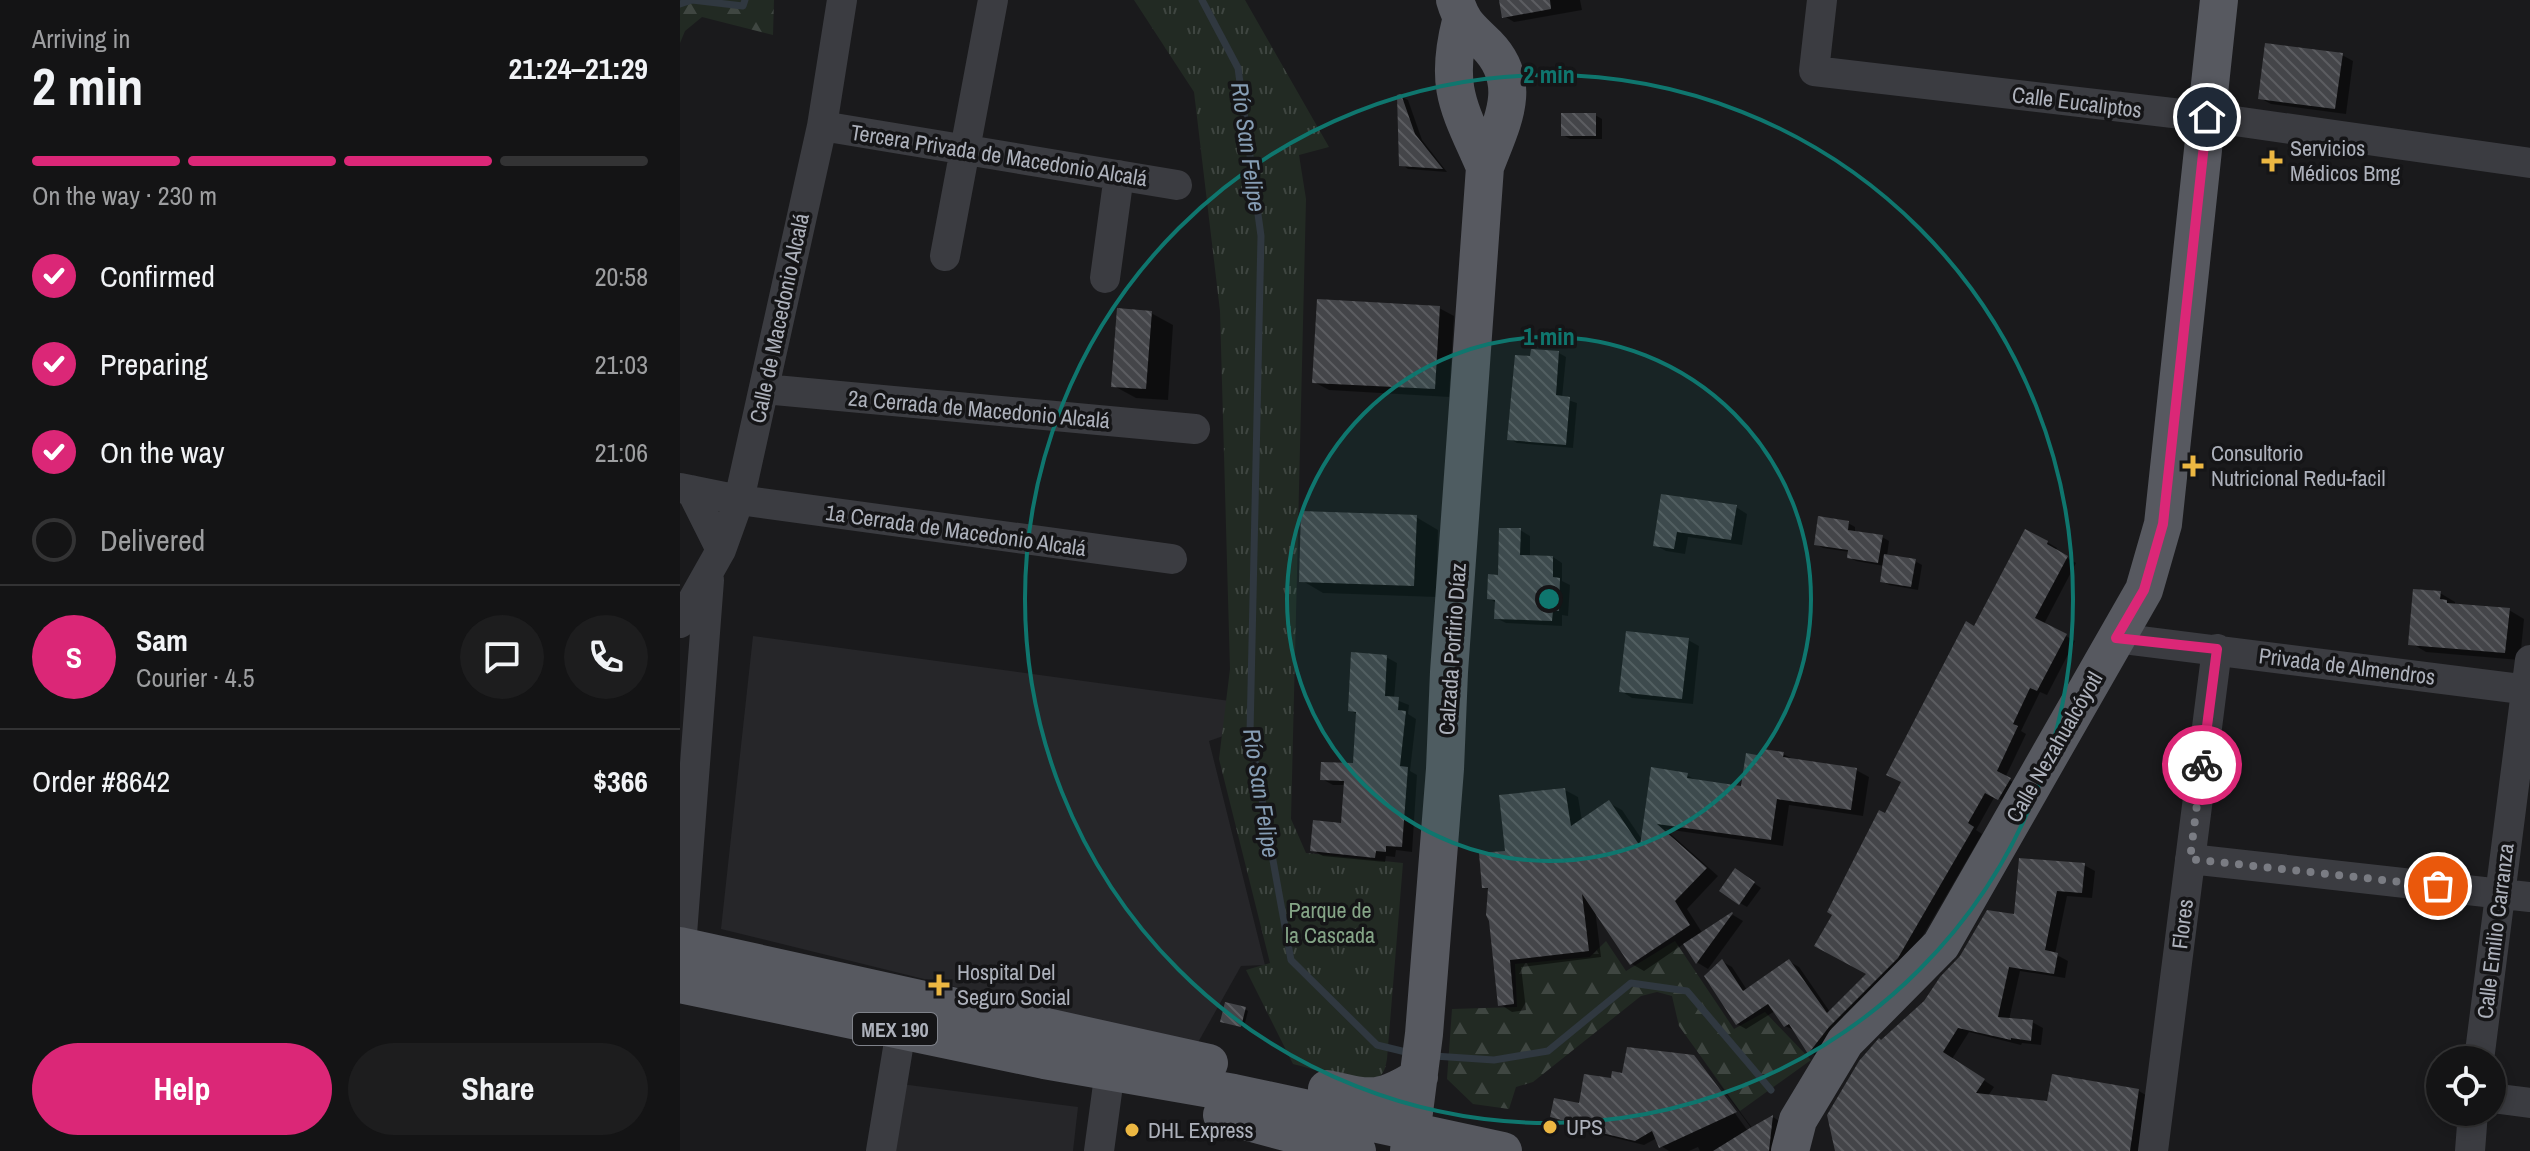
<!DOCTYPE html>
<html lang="en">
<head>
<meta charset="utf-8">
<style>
	:root { --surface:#141415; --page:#1d1d1e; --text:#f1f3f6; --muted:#9d9ea0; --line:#333334; --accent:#db2777 }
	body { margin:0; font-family:"Archivo Narrow",sans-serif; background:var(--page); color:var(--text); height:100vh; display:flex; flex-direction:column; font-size:30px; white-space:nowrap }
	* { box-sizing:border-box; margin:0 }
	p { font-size:26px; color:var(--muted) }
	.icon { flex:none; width:44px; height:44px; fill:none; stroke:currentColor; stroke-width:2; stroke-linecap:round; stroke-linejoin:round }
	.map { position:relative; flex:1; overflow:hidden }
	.side { display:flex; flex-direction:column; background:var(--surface); width:680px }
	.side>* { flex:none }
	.tools { position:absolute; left:1746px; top:1046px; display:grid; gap:16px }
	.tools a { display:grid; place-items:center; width:80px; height:80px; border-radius:50%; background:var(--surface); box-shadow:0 4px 12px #0003,0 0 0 2px var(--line); font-size:40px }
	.pin { position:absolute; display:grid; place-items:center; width:68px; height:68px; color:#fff; margin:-34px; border:4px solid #fff; border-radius:50%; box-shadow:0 2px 8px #0007 }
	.courier { position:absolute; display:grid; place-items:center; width:80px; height:80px; margin:-40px; border:6px solid #db2777; border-radius:50%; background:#fff; color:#222; box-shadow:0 2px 10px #0007 }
	.headline em { font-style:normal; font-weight:700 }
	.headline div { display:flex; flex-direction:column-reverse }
	.headline { display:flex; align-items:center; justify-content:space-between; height:136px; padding:0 32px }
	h1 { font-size:52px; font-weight:700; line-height:60px }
	.bar { display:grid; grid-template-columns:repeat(4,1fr); gap:12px 8px; align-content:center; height:96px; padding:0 32px }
	.bar i { height:10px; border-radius:6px; background:var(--line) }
	.bar .selected { background:var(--accent) }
	.bar p { grid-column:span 4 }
	.line { display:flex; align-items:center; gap:20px; padding:0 32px; border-top:2px solid var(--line) }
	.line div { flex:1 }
	.round { display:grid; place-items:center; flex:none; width:84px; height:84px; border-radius:42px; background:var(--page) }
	ol { padding:0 32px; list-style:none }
	li { display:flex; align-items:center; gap:24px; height:88px }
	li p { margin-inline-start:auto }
	li .icon { padding:8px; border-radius:50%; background:var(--accent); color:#fff; stroke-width:4 }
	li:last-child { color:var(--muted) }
	li i { width:44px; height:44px; border:4px solid var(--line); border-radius:50% }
	.action { display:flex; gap:16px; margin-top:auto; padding:16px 32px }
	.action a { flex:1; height:92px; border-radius:48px; background:var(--accent); color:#fff; font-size:32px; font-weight:700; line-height:92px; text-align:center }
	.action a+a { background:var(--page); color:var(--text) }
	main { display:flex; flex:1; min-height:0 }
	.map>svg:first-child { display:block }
	.built { fill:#262629 }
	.grass { fill:url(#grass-tufts) }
	.forest { fill:url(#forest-firs) }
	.shadow { fill:#0007 }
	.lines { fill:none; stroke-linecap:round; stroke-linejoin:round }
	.stream { stroke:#303840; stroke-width:7 }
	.building { fill:url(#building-back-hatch) }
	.minor { stroke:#3b3c41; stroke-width:30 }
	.major { stroke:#575960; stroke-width:38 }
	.done { stroke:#7a7c83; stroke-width:8; stroke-dasharray:0 14.4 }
	.route { stroke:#db2777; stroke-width:10 }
	.ring { fill:none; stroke:#0f766e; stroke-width:4 }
	.poi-dot { fill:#ecb742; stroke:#151517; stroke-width:3 }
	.labels { text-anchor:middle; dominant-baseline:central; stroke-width:7; stroke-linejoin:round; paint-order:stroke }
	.shield { fill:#151517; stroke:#7f828a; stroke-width:2 }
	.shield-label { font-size:20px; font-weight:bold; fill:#adb1bb }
	.street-label { font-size:22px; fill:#adb1bb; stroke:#151517 }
	.poi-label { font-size:22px; fill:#adb1bb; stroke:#151517; text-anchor:start }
	.park-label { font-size:22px; fill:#85a587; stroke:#151517 }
	.water-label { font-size:24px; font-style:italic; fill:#869db4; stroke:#151517 }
	.centre { fill:#0f766e; stroke:#151517; stroke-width:4 }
	.ring-label { font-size:24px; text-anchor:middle; font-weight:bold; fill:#0f766e; stroke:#151517; stroke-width:7; stroke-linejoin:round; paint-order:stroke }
</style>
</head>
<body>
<main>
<section class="side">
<div class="headline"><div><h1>2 min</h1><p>Arriving in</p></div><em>21:24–21:29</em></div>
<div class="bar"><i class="selected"></i><i class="selected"></i><i class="selected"></i><i></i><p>On the way · 230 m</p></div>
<ol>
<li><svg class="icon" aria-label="check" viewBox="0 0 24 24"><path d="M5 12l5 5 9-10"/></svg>Confirmed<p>20:58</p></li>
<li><svg class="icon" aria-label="check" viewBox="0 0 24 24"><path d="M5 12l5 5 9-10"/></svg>Preparing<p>21:03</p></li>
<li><svg class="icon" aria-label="check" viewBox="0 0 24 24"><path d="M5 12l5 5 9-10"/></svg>On the way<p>21:06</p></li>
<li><i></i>Delivered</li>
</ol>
<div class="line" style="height:144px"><b class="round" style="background:var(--accent);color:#fff">S</b><div><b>Sam</b><p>Courier · 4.5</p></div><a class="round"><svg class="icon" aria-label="chat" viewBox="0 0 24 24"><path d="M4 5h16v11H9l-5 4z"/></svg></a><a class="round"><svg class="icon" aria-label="phone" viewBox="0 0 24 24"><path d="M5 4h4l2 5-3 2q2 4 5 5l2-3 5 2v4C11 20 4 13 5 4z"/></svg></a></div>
<div class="line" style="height:104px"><div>Order #8642</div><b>$366</b></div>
<div class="action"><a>Help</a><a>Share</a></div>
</section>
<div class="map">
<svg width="1850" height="1151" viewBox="0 0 1850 1151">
	<defs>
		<pattern id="grass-tufts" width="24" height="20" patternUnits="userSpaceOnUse" patternTransform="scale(2)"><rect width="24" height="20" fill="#222a23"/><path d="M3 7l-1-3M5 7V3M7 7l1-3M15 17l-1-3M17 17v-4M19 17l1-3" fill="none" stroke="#3f4641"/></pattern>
		<pattern id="forest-firs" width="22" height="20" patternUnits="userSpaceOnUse" patternTransform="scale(2)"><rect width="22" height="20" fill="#222a23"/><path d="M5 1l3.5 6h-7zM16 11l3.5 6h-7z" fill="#3f4641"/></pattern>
		<pattern id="building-back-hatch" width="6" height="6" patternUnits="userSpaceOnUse" patternTransform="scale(2)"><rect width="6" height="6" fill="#444549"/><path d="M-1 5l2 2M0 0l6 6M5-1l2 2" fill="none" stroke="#5c5d61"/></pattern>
	</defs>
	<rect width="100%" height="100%" fill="#1a1a1c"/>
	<path class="built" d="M73 636 550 701 549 734 529 741 585 965 561 966 516 1046 41 929Z
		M221 1084 398 1107 393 1151H214Z"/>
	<path class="grass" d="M454 0H565L649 147 619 155 626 199 611 819 626 853 723 863 707 1059C706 1064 705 1072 700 1076 688 1087 630 1068 613 1064L566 970 590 963 539 759 550 669 540 311 514 92Z"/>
	<path class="forest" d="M0 0H94L93 35 22 17 5 31 0 43Z
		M926 941 946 971 995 941 1054 1029 1085 1012 1131 1060 1060 1111 999 1026 992 996 977 992 961 996 853 1082 836 1087 829 1109 793 1104 767 1079 772 1009 837 1007 835 964 910 957Z"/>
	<path class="shadow" d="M821 0H900L902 10 834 22 824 16Z
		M1662 55 1673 61 1666 114 1591 104 1580 98Z
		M720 96 728 100 742 140 767 172 728 169 721 164Z
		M915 115 922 119V139H890L883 135Z
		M759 308 774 316 769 397 649 390 634 382Z
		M471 313 493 325 488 400 456 398 434 386Z
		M879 353 886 357 882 398 897 403 893 448 837 443 830 439 852 358Z
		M983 496 1056 507 1067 514 1062 545 1008 537 1005 554 986 551 975 545Z
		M736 517 758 530 756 597 643 593 621 580Z
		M1168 523 1175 527V533L1202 537 1209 541 1207 556 1235 561 1242 565 1238 590 1209 585 1202 581 1204 566 1176 561 1169 557 1170 552 1143 548 1136 544Z
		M840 530 850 536V557H873L882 563V581L890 585 888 616 882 615V626L826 623 816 618V603L809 598Z
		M1367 542 1377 548 1376 551 1396 563 1364 624 1395 641 1367 695 1360 692 1341 731 1346 734 1325 778 1339 785 1329 804 1315 796 1296 830 1302 834 1227 963 1139 1058 1130 1052 1116 1031 1105 1026 1095 1011 1066 1029 1057 1024 1043 962 1052 967 1067 990 1110 962 1119 967 1150 1012 1189 974 1205 816 1295 628Z
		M1760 593 1775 602V605L1829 610 1844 619 1840 660 1746 652 1731 643Z
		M1008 640 1019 646 1013 704 952 698 941 691Z
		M706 657 717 663 714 699 729 705 728 714 736 719 730 771 737 775 732 852 716 850 715 857 706 856 705 862 643 856 632 850 663 825 665 785H653L642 779 675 765 678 715 670 710Z
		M1103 754 1115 760 1176 770 1189 777 1183 816 1109 805 1103 846 985 829 1038 876 1007 909 1023 934 1053 915 1063 921 1028 969 1018 963 1005 943 964 971 952 964 915 909 921 957 841 967 846 1010 832 1012 820 1004 810 890 804 887 828 853 885 790 898 797 902 821 929 803 942 810 963 841 1007 775 1019 782 1063 788 1084 758Z
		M1404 865 1415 871 1412 898 1387 896 1375 954 1388 961 1385 978 1340 971 1329 1020 1352 1022 1363 1028 1361 1045 1342 1043 1341 1045 1289 1032 1272 1059 1314 1087 1308 1096 1368 1103 1459 1091 1469 1097 1461 1151H1158L1202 1042 1336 916Z
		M1062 875 1081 888 1067 907 1060 903Z
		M565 1009 568 1011 564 1027 545 1023Z
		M1014 1057 1073 1138 1077 1136 1022 1061 1073 1129 1093 1117 1101 1122 1097 1151H1020L1018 1147 1009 1151H989L981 1146 977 1138 964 1145 903 1130 872 1116 901 1106 932 1081 944 1076Z"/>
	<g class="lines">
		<path class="stream" d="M522 0 558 68 581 236 570 733 611 960 697 1045 730 1053
			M0 4 12 0 63 6 65 0
			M754 1056 814 1060 868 1051 951 983 1007 991 1091 1090"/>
	</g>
	<path class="building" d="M819 0H870L871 9 822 18Z
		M1585 43 1663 53 1655 109 1578 99Z
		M721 94 735 134 763 169 719 166 717 95Z
		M881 113H916V136H881Z
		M637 299 760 306 755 389 632 383Z
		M437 308 472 311 466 389 431 387Z
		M851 349 879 351 876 395 890 397 886 445 827 440 835 355 850 356Z
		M981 494 1057 505 1051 540 997 532 994 549 973 546Z
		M621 511 737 515 734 586 619 582Z
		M1138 516 1169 521 1168 530 1203 535 1198 563 1167 558 1168 550 1134 545Z
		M819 528H841L840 555 873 556V577L880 578 879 611H873L872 621 814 619 815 600 807 599 808 574 818 575Z
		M1345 529 1368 541 1367 544 1388 556 1355 618 1387 634 1357 691 1350 688 1333 724 1338 726 1317 771 1331 778 1318 800 1305 793 1288 823 1294 827 1218 958 1149 1027 1128 1054 1109 1024 1104 1027 1088 1004 1056 1025 1024 976 1042 959 1063 991 1109 959 1147 1013 1186 974 1134 946 1152 915 1147 912 1199 810 1205 813 1221 782 1206 775 1286 621 1294 626Z
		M1204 554 1236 559 1231 587 1200 582Z
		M1733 589 1761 591 1760 599 1767 600V603L1830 608 1825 653 1728 645Z
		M946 631 1009 638 1002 699 939 692Z
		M671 652 707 655 705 696 719 697 718 710 726 711 720 766 728 767 722 847 706 846V852L696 851 695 858 630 851 633 820 661 823 664 781 640 780 641 762 673 763 676 712 668 711Z
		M1083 749 1104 752 1103 757 1177 768 1171 810 1097 799 1091 840 977 824 1027 868 995 901 1010 925 950 965 902 894 909 951 830 960 834 1004 818 1006 809 921 806 915 808 888H802L799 853 825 851 819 795 885 788 891 826 929 800 960 846 971 767 1008 773 1007 778 1061 786 1066 753 1082 756Z
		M1339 858 1405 863 1402 893 1377 891 1365 950 1378 953 1374 974 1329 967 1318 1017 1353 1020 1351 1041 1331 1038V1040L1278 1028 1263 1052 1305 1079 1296 1093 1367 1101 1372 1074 1459 1089 1450 1151H1155L1147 1115 1179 1061 1199 1038 1201 1040 1244 1001 1260 977 1280 956 1307 910 1334 914Z
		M1055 868 1075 882 1059 905 1039 891Z
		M1052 912 1053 913 1016 964 1003 944Z
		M545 1002 566 1007 561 1027 540 1022Z
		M947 1047 1014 1055 1057 1112 979 1148 972 1131 955 1141 893 1126V1123L870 1117 874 1098 899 1103 904 1074 931 1078 932 1071 942 1073Z
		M1093 1115 1089 1151H1033L1070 1128Z"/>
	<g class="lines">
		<path class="minor" d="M1142 0 1134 71 1527 117 1850 163
			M142 126 497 185
			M265 256 313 0
			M425 278 439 175
			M84 389 515 429
			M0 488 59 500 492 559
			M11 490 41 550
			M0 623 41 550 59 500 142 126 162 0
			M1436 638 1850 690
			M1510 859 1850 897
			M0 960 29 580
			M1799 1060 1850 660
			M1812 1098 1850 1103
			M201 1151 221 1030
			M419 1151 430 1070
			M1473 1151 1537 649
			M1790 1151 1793 1112"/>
		<path class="major" d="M781 21C764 88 779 107 805 167
			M0 946 529 1063
			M0 984 364 1060 554 1093 823 1151
			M647 1089C691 1099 700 1102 739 1077
			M542 1115 677 1151
			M729 1151 744 1034 765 769 769 672 805 167C821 124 845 84 807 45 790 28 782 24 775 0
			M1110 1151 1118 1120 1165 1042 1261 945 1464 590 1483 524 1539 0"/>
	</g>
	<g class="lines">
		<path class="done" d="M1522 765 1510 859 1758 886"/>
		<path class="route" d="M1522 765 1537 649 1436 638 1464 590 1483 524 1527 117"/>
	</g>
	<circle cx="869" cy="599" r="262" fill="#0f766e" fill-opacity=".12"/>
	<g class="ring">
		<circle cx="869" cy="599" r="262"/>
		<circle cx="869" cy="599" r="524"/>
	</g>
	<g class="poi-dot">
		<path d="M1588 149h8v8h8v8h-8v8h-8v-8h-8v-8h8z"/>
		<path d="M1509 454h8v8h8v8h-8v8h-8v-8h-8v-8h8z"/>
		<path d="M255 973h8v8h8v8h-8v8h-8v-8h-8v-8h8z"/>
		<circle cx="870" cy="1127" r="8"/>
		<circle cx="452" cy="1130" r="8"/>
	</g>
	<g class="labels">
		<rect class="shield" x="173" y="1013" width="84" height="32" rx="6"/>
		<g class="shield-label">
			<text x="215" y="1029">MEX 190</text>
		</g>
		<g class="street-label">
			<text transform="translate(1397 102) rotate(7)">Calle Eucaliptos</text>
			<text transform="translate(319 155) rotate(9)">Tercera Privada de Macedonio Alcalá</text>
			<text transform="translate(99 318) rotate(-78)">Calle de Macedonio Alcalá</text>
			<text transform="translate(299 409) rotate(5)">2a Cerrada de Macedonio Alcalá</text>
			<text transform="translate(276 530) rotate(8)">1a Cerrada de Macedonio Alcalá</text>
			<text transform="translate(772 649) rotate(-86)">Calzada Porfirio Díaz</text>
			<text transform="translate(1667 666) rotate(7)">Privada de Almendros</text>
			<text transform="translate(1374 747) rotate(-60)">Calle Nezahualcóyotl</text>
			<text transform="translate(1502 924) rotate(-83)">Flores</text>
			<text transform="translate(1815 931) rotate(-83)">Calle Emilio Carranza</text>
		</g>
		<g class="poi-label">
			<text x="1610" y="148">Servicios<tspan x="1610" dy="25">Médicos Bmg</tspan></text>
			<text x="1531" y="453">Consultorio<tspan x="1531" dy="25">Nutricional Redu-facil</tspan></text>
			<text x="277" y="972">Hospital Del<tspan x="277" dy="25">Seguro Social</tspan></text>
			<text x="886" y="1127">UPS</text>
			<text x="468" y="1130">DHL Express</text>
		</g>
		<g class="park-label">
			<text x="650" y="910">Parque de<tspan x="650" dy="25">la Cascada</tspan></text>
		</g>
		<g class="water-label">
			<text transform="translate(569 147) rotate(82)">Río San Felipe</text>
			<text transform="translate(582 793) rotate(81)">Río San Felipe</text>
		</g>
	</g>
	<circle cx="869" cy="599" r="12" class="centre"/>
	<g class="ring-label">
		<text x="869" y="83">2 min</text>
		<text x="869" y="345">1 min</text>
	</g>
</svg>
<div class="tools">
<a><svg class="icon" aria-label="locate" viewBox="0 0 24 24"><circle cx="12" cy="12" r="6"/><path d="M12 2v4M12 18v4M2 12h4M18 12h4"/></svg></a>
</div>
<div class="pin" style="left:1758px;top:886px;background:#ea580c"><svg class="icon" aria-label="bag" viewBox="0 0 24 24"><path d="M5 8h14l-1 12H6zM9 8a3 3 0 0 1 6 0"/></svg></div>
<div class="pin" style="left:1527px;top:117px;background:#1f2937"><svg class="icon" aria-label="home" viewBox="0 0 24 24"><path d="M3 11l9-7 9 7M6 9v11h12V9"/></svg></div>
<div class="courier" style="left:1522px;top:765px"><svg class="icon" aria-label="bike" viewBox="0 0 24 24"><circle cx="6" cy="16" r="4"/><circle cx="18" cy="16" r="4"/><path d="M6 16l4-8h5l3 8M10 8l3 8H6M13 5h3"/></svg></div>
</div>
</main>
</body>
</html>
